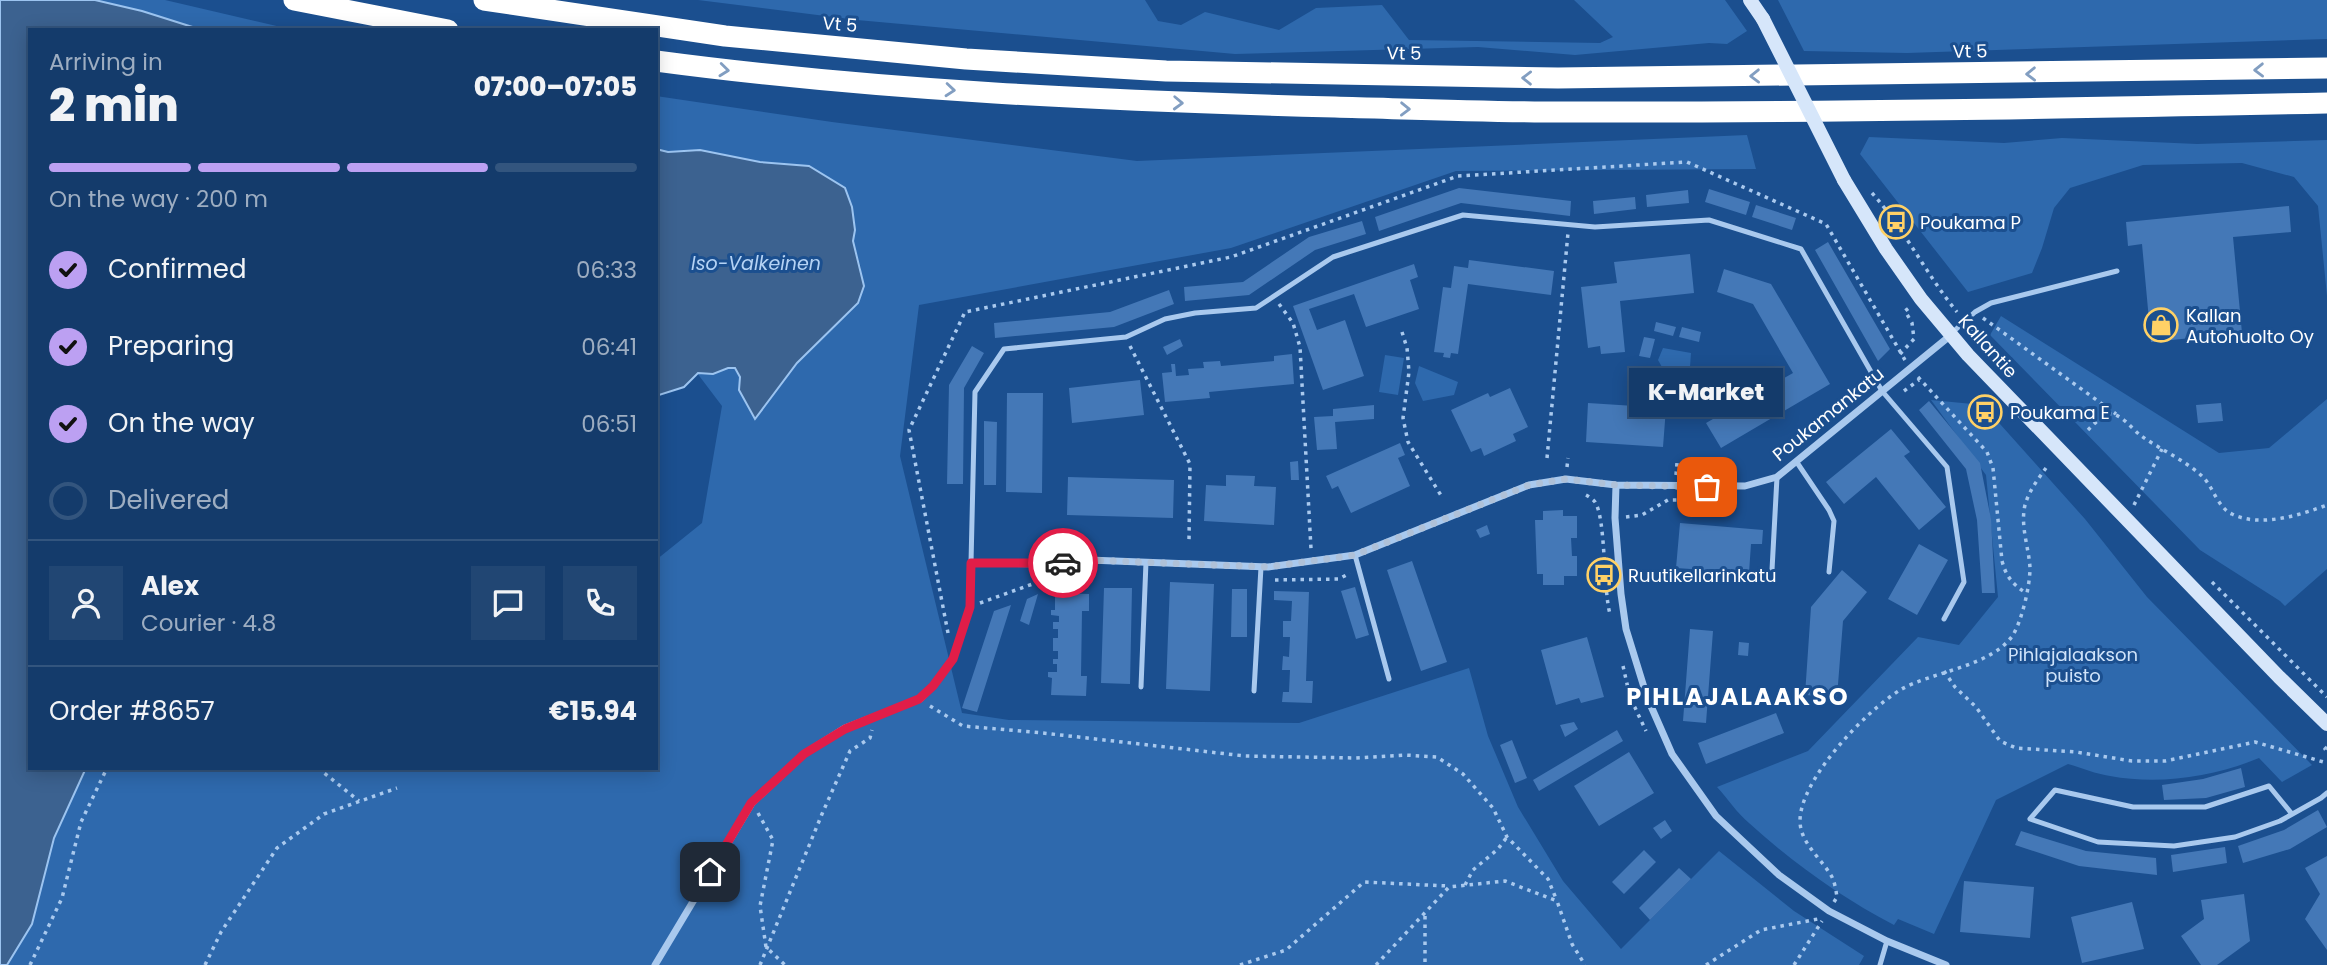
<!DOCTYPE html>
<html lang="en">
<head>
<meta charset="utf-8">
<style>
	:root { --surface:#143b6b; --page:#214673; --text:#f1f3f6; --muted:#9dadc1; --line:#33557e; --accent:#bca0f2 }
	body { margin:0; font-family:Poppins,sans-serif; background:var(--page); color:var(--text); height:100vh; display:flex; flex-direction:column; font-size:26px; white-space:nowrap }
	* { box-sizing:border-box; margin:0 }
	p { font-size:23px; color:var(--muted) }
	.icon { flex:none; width:38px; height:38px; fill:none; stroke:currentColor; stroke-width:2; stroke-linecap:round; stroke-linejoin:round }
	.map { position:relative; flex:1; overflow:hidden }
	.drawer { position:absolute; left:28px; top:28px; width:630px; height:742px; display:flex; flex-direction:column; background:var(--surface); border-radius:0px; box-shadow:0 4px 18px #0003,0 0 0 2px var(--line) }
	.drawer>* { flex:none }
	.pin { position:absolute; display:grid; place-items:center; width:60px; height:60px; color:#fff; margin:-30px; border-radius:14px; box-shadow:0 4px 10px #0006 }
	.courier { position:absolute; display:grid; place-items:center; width:70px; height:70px; margin:-35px; border:5px solid #e11d48; border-radius:50%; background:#fff; color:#222; box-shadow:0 2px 9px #0007 }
	.bubble { position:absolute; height:49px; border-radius:0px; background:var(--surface); box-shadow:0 4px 18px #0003,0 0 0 2px var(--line); font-size:23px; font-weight:800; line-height:49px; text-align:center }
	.head em { font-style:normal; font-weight:800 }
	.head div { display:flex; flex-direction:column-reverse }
	.head { display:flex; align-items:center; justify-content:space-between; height:119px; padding:0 21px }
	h1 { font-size:46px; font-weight:800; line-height:52px }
	.bar { display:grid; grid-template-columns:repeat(4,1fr); gap:10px 7px; align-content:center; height:84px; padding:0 21px }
	.bar i { height:9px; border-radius:5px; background:var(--line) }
	.bar .active { background:var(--accent) }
	.bar p { grid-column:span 4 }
	.line { display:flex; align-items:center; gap:18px; padding:0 21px; border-top:2px solid var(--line) }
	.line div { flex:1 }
	.round { display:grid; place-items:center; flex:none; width:74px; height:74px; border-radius:0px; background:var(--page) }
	ol { padding:0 21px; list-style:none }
	li { display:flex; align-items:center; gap:21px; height:77px }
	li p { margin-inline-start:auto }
	li .icon { padding:7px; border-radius:50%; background:var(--accent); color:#111; stroke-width:4 }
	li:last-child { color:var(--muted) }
	li i { width:38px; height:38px; border:4px solid var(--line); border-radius:50% }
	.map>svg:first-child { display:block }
	.green { fill:#2e69ad }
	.water { fill:#3c6290; stroke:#9cc4f0; stroke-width:2 }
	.building { fill:#4478b7 }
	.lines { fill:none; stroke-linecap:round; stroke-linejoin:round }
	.path { stroke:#a9c9ee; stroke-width:3.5; stroke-dasharray:3.5 5; stroke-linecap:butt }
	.service { stroke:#a9c9ee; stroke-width:5 }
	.minor { stroke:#a9c9ee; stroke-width:7 }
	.secondary { stroke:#d6e6fa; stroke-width:14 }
	.motorway { stroke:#fff; stroke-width:21 }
	.secondary-bridge { stroke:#d6e6fa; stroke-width:14 }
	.oneway { stroke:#829ec1 }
	.done { stroke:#afc1d8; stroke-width:7; stroke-dasharray:0 12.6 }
	.route { stroke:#e11d48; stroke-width:9 }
	.labels { text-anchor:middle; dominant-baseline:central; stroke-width:6; stroke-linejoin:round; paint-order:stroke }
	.street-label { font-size:18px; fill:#fff; stroke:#1b4f8f }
	.poi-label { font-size:18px; fill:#fff; stroke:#1b4f8f; text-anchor:start }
	.park-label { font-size:18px; fill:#cfe3fa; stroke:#1b4f8f }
	.water-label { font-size:19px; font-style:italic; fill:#b5d3f5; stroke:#1b4f8f }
	.district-label { font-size:24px; font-weight:bold; letter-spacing:2px; fill:#fff; stroke:#1b4f8f }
</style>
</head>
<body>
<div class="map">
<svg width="2327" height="965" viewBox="0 0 2327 965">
	<rect width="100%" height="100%" fill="#1b4f8f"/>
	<path class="green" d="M95 0H165L294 30H202L142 11Z
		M698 0H1145L1158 21 1181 25 1205 12 1279 30 1316 8 1382 5 1409 40 1600 43 1613 37 1574 0H1725L1747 31 1727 44 1709 43 1575 55 1478 47 1235 54 857 20Z
		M1778 0H2327V39L1907 53 1804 51Z
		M656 96 832 122 1137 161 1747 135 1756 169 1456 171 1231 248 919 305 900 456 962 713 1009 720 1299 723 1469 668 1488 736 1518 807 1563 881 1621 949 1719 851 1794 911 1864 956 1859 965H7L32 924 54 838 86 768H656V560L702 523 722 406 697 373 713 374 728 368 735 369 740 377 739 390 780 386 797 363 858 303 861 268 853 241 855 230 809 166 761 162 700 150 668 152 656 149Z
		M1869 137 2004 143 2062 138 2197 144 2327 140V296L2318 206 2294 177 2242 163 2143 165 2070 188 2054 208 2042 248 2032 273 1968 292 1860 154Z
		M2001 316 2219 453 2269 448 2327 399V569L2285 606 2280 601 2200 550 1990 335Z
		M1663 348 1691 353 1689 381 1667 376 1658 360Z
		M1385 355 1404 358 1398 395 1379 392Z
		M1419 366 1458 382 1454 395 1423 401 1415 383Z
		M1931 400 1983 405 2085 519 2147 597 2312 765 2282 782 2259 758C2214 777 2159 785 2110 776 2096 774 2082 768 2068 764L1996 800 1934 934 1898 919 1894 925C1842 898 1793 863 1749 823 1737 813 1728 799 1717 787L1808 751 1918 637 1959 645 1998 597 1986 475Z"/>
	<path class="water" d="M0 0H95L142 11 202 30H30V768H86L54 838 32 924 7 965H0Z
		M656 149 668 152 700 150 760 162 809 166 845 188 852 207 855 230 853 241 864 286 858 303 797 363 755 419 739 390 740 377 735 368H728L713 374 698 373 684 387 656 396Z"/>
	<path class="building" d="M1459 188 1571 201 1570 216 1461 203 1379 231 1375 217Z
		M1709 189 1750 202 1746 215 1705 202Z
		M1688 190 1689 203 1647 207 1646 195Z
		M1635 197 1636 209 1594 214 1593 201Z
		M1756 205 1796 218 1792 230 1752 217Z
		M2289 206 2291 232 2233 237 2242 333 2151 342 2142 244 2128 246 2126 222Z
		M1362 221 1366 234 1315 250 1249 295 1185 301 1184 287 1243 282 1309 237Z
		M1828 242 1890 349 1878 361 1815 250Z
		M1690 254 1694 293 1620 301 1625 352 1601 354 1600 346 1588 348 1581 287 1617 283 1614 262Z
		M1469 260 1554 271 1551 295 1468 284 1458 354 1451 353 1450 358 1443 357 1444 353 1434 352 1443 287 1451 288 1454 266 1468 268Z
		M1414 264 1418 277 1410 280 1419 309 1366 327 1354 294 1309 309 1317 330 1345 320 1364 376 1323 390 1293 306Z
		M1724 269 1771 284 1830 384 1721 448 1706 423 1793 373 1753 304 1717 292Z
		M1169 290 1174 304 1114 327 995 338 994 323 1110 312Z
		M1656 322 1676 327 1673 336 1654 331Z
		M1682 327 1701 332 1699 342 1679 337Z
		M1644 337 1655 339 1650 358 1639 356Z
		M1180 339 1183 346 1167 355 1163 347Z
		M972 346 984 353 964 388 963 484H947L949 385Z
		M1292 354 1294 384 1209 392 1210 398 1165 402 1162 373 1172 372 1171 364H1175L1176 376 1189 375 1188 369 1204 368 1203 362 1220 361 1221 366 1274 361V356Z
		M1140 380 1144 415 1072 423 1069 388Z
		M1510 388 1528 427 1513 434 1516 441 1484 456 1481 448 1471 452 1451 410 1488 393 1490 397Z
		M1007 393H1043L1042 493 1006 492Z
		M1929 401 1980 463 1991 519 1995 593H1982L1977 520 1966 469 1919 410Z
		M1588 403 1666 408 1663 447 1586 442Z
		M2221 403 2223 421 2198 423 2196 405Z
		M1374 405V419L1335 422 1337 449 1317 450 1314 417 1333 416V409Z
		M984 421 997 422 996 485H984Z
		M1891 429 1910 452 1904 456 1946 507 1919 530 1876 477 1844 504 1826 482Z
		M1400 443 1405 455 1398 458 1410 486 1351 513 1338 486 1332 489 1326 476Z
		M1298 461 1299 480H1291L1290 462Z
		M1226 475 1255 476 1254 486 1276 487 1274 525 1204 521 1206 485 1226 486Z
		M1068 477 1174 480 1173 518 1067 515Z
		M1563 510V516H1577V538H1571L1572 556H1577V576H1564V585H1543V574H1537L1535 520H1543V511Z
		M1680 523 1763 530 1762 544H1751L1749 573 1676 568Z
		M1487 525 1490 534 1480 538 1476 530Z
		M1919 544 1948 560 1917 615 1888 599Z
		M1412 561 1447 662 1421 671 1387 570Z
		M1842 570 1867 592 1843 621 1837 697 1805 695 1811 607Z
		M1170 582 1214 584 1210 691 1166 689Z
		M1355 587 1369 635 1356 639 1341 591Z
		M1104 588H1132L1130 684 1101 683Z
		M1232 589H1247V637H1231Z
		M1274 591 1309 592 1306 681H1313L1312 703 1282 702 1283 692H1289L1290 670H1282L1283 656 1289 657 1290 637H1283V621H1291L1292 601 1274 600Z
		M1055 593 1089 594V611H1082L1081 676H1087L1086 696 1051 695 1052 678 1048 677V672H1057V664H1053V659H1058V651H1053V638H1058V629H1053V622H1059V616L1051 615V610H1055Z
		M1038 594 1029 625 1020 621 1027 599Z
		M1011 605 977 712 962 708 994 611Z
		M1690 629 1713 631 1706 723 1683 721Z
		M1587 637 1604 697 1581 703 1579 698 1556 705 1541 650Z
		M1739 642 1749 643 1748 656 1738 655Z
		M1776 713 1784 733 1706 764 1698 743Z
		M1574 722 1578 729 1565 737 1560 725Z
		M1617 730 1623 741 1539 791 1533 780Z
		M1512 740 1527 778 1515 783 1500 745Z
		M1629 752 1654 793 1599 826 1574 786Z
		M2241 768 2245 787 2206 798 2164 800 2162 785 2203 779Z
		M2318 810 2327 827 2290 849 2243 863 2238 846 2284 830Z
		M1665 820 1672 831 1661 839 1653 828Z
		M2021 831 2086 851 2156 858 2157 875 2079 866 2015 845Z
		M2225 847 2227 863 2173 872 2171 855Z
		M1644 850 1656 862 1624 894 1612 882Z
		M2327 856V950L2305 919 2320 894 2305 868Z
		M1679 868 1691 879 1650 920 1639 908Z
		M1964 881 2034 887 2030 938 1960 932Z
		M2244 894 2250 941 2217 965H2201L2181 936 2204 919 2201 900Z
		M2132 902 2144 949 2082 963 2071 917Z"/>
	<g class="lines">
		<path class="path" d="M1872 193C1905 230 1926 274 1957 312
			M1279 304 1293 323 1300 347 1311 549
			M1983 318 2116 414
			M1970 329 1980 343
			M1402 332 1407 348 1409 372 1403 418 1408 442 1442 497
			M1130 346 1190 464 1189 541
			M1900 354 1914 339 1912 323 1905 311 1910 307
			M1918 377 1987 452 1993 468 2002 561C2006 576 2012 584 2026 593
			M1904 391 1919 380
			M2088 430C2094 424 2101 416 2109 414 2121 413 2131 428 2140 435 2159 449 2185 460 2203 477 2213 487 2218 508 2232 514 2260 528 2300 515 2327 505
			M1547 458 1568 233
			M1567 467 1568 458
			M1676 475 1677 463
			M1586 495C1588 496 1594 500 1595 502 1606 519 1603 589 1610 614
			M2134 505 2162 449
			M1626 517 1642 515 1668 500H1705
			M1055 537V553
			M1275 580 1339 579 1350 573
			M2212 582 2327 697
			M980 603 1052 577
			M948 633 909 430 965 312 1231 257 1458 176 1687 162 1826 224 1905 360
			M1623 666 1630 697 1646 731
			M1944 671 1955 687 1976 707 2000 741 2016 748 2076 752 2132 761H2165L2255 742 2327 763
			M930 706 963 726 1043 733 1245 756 1356 758 1405 755 1437 757 1463 774 1493 808 1507 837 1548 879 1557 901
			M2327 747 2325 749 2327 751
			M318 768 359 801
			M758 813 773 840 760 906 766 947 785 965
			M1465 885 1473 870 1498 849 1507 837
			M1834 902 1837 897C1836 891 1835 883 1832 877 1822 859 1801 844 1800 822 1799 780 1866 711 1900 690 1933 671 1991 667 2013 635 2022 620 2030 586 2030 568 2029 548 2020 526 2025 505 2029 491 2038 479 2046 468
			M1425 916V965
			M30 965 62 898 81 822 107 768
			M205 965 221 932 277 848 324 814 397 788
			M760 965 822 814 850 751 870 738 872 730
			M1240 965 1286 950 1364 882 1448 886
			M1376 965 1449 887 1505 881 1557 901 1572 944 1585 965
			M1706 965 1761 930 1818 919
			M1794 965 1822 921"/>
		<path class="service" d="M1953 332 1975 312 1991 303 2117 271
			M1796 461 1829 510 1834 521 1829 572
			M1355 555 1389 679
			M971 563 975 392 1004 349 1126 337 1165 319 1195 313 1256 308 1333 257 1463 215 1595 227 1709 220 1801 249 1882 391 1947 467 1964 582 1944 619
			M1772 570 1777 477
			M1141 687 1146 562
			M1254 691 1261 567
			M2292 814 2269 786 2205 807H2133L2055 790 2030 819 2098 842 2174 846 2235 837 2280 821 2321 798 2327 793
			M1880 965 1887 941"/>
		<path class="minor" d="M1616 485 1615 518 1621 594 1626 629 1647 697 1672 754 1716 816 1779 875 1829 911 1887 941 1946 965
			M655 965 752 803 804 754 845 728 920 699 933 686 953 659 970 607 971 563 1053 564 1089 560 1268 567 1355 555 1529 485 1566 479 1616 485 1745 486 1777 477 1951 335"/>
		<path class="secondary" d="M1750 0 1763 19
			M1844 180 1886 249 1921 299 1968 355 2279 677 2327 724"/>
		<path class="motorway" d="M294 0 448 30
			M484 0 725 36 966 59 1166 71 1558 78 2327 68
			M656 61C881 91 1108 101 1335 107 1411 109 1487 112 1562 112 1817 113 2072 108 2327 103"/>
		<path class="secondary-bridge" d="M1763 19 1844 180"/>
	</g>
	<defs><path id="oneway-chevron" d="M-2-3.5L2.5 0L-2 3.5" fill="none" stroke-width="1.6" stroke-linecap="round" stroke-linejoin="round" transform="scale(1.75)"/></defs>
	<g class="oneway">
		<use href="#oneway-chevron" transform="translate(724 70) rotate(6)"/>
		<use href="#oneway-chevron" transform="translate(2259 70) rotate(179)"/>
		<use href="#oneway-chevron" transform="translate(2031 74) rotate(179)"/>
		<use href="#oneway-chevron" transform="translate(1755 76) rotate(179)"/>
		<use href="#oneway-chevron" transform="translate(1527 78) rotate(-179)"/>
		<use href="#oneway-chevron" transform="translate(950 90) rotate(5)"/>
		<use href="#oneway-chevron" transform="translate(1178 103) rotate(2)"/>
		<use href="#oneway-chevron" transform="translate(1405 109) rotate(1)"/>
	</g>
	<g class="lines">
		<path class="done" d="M1063 563 1089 560 1268 567 1355 555 1529 485 1566 479 1616 485 1707 487"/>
		<path class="route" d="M710 872 751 803 804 754 845 729 919 699 933 686 953 659 970 607 971 563H1063"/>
	</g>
	<defs>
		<symbol id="bus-ring" viewBox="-11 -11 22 22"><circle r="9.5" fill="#1b4f8f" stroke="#ffd166" stroke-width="1.5"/><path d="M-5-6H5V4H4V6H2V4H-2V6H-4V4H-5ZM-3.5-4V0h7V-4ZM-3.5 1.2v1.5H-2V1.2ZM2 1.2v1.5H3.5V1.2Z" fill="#ffd166"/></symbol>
		<symbol id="shop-ring" viewBox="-11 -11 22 22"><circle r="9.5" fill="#1b4f8f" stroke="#ffd166" stroke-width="1.5"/><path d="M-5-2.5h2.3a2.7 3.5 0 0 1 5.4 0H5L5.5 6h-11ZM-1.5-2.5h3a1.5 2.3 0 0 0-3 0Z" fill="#ffd166"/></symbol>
	</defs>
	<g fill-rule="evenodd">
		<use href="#bus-ring" x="1877" y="203" width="38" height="38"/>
		<use href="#shop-ring" x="2142" y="306" width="38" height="38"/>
		<use href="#bus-ring" x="1966" y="393" width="38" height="38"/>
		<use href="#bus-ring" x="1585" y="556" width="38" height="38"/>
	</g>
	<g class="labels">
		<g class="street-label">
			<text transform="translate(840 24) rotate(5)">Vt 5</text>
			<text transform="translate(1970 51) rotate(-1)">Vt 5</text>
			<text transform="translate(1404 53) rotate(1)">Vt 5</text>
			<text transform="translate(1988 346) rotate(48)">Kallantie</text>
			<text transform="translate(1828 414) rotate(-39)">Poukamankatu</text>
		</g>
		<g class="poi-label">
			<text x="1920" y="222">Poukama P</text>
			<text x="2186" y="315">Kallan<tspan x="2186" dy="21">Autohuolto Oy</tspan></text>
			<text x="2010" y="412">Poukama E</text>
			<text x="1628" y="575">Ruutikellarinkatu</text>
		</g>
		<g class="park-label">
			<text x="2073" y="654">Pihlajalaakson<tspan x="2073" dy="21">puisto</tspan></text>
		</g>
		<g class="water-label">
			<text x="756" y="263">Iso-Valkeinen</text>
		</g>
		<g class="district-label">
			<text x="1738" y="696">PIHLAJALAAKSO</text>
		</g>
	</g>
</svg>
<div class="pin" style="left:1707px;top:487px;background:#ea580c"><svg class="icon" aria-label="bag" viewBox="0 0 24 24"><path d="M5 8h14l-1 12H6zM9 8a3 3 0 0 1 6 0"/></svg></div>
<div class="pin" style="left:710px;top:872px;background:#1f2937"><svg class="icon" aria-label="home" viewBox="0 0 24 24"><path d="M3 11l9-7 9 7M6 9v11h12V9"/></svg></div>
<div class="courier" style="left:1063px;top:563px"><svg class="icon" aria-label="car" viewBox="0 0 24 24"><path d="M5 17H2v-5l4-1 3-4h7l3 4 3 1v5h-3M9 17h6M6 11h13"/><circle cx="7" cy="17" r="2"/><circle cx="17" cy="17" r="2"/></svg></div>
<div class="bubble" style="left:1629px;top:368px;width:154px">K-Market</div>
<section class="drawer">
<div class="head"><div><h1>2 min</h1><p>Arriving in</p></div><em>07:00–07:05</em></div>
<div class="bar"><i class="active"></i><i class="active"></i><i class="active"></i><i></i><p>On the way · 200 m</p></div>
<ol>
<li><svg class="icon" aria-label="check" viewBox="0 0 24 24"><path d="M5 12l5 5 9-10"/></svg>Confirmed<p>06:33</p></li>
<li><svg class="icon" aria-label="check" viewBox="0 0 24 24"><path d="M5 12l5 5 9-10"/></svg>Preparing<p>06:41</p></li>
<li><svg class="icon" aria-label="check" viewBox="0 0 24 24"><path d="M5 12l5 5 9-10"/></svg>On the way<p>06:51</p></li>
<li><i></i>Delivered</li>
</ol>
<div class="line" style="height:126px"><a class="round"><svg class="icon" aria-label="person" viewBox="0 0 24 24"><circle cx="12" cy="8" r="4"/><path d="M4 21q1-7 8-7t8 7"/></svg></a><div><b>Alex</b><p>Courier · 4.8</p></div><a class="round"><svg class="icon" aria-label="chat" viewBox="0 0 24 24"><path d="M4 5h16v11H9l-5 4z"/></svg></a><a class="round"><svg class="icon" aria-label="phone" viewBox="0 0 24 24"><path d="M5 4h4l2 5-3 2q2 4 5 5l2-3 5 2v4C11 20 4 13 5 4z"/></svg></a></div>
<div class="line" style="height:91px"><div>Order #8657</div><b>€15.94</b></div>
</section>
</div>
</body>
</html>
